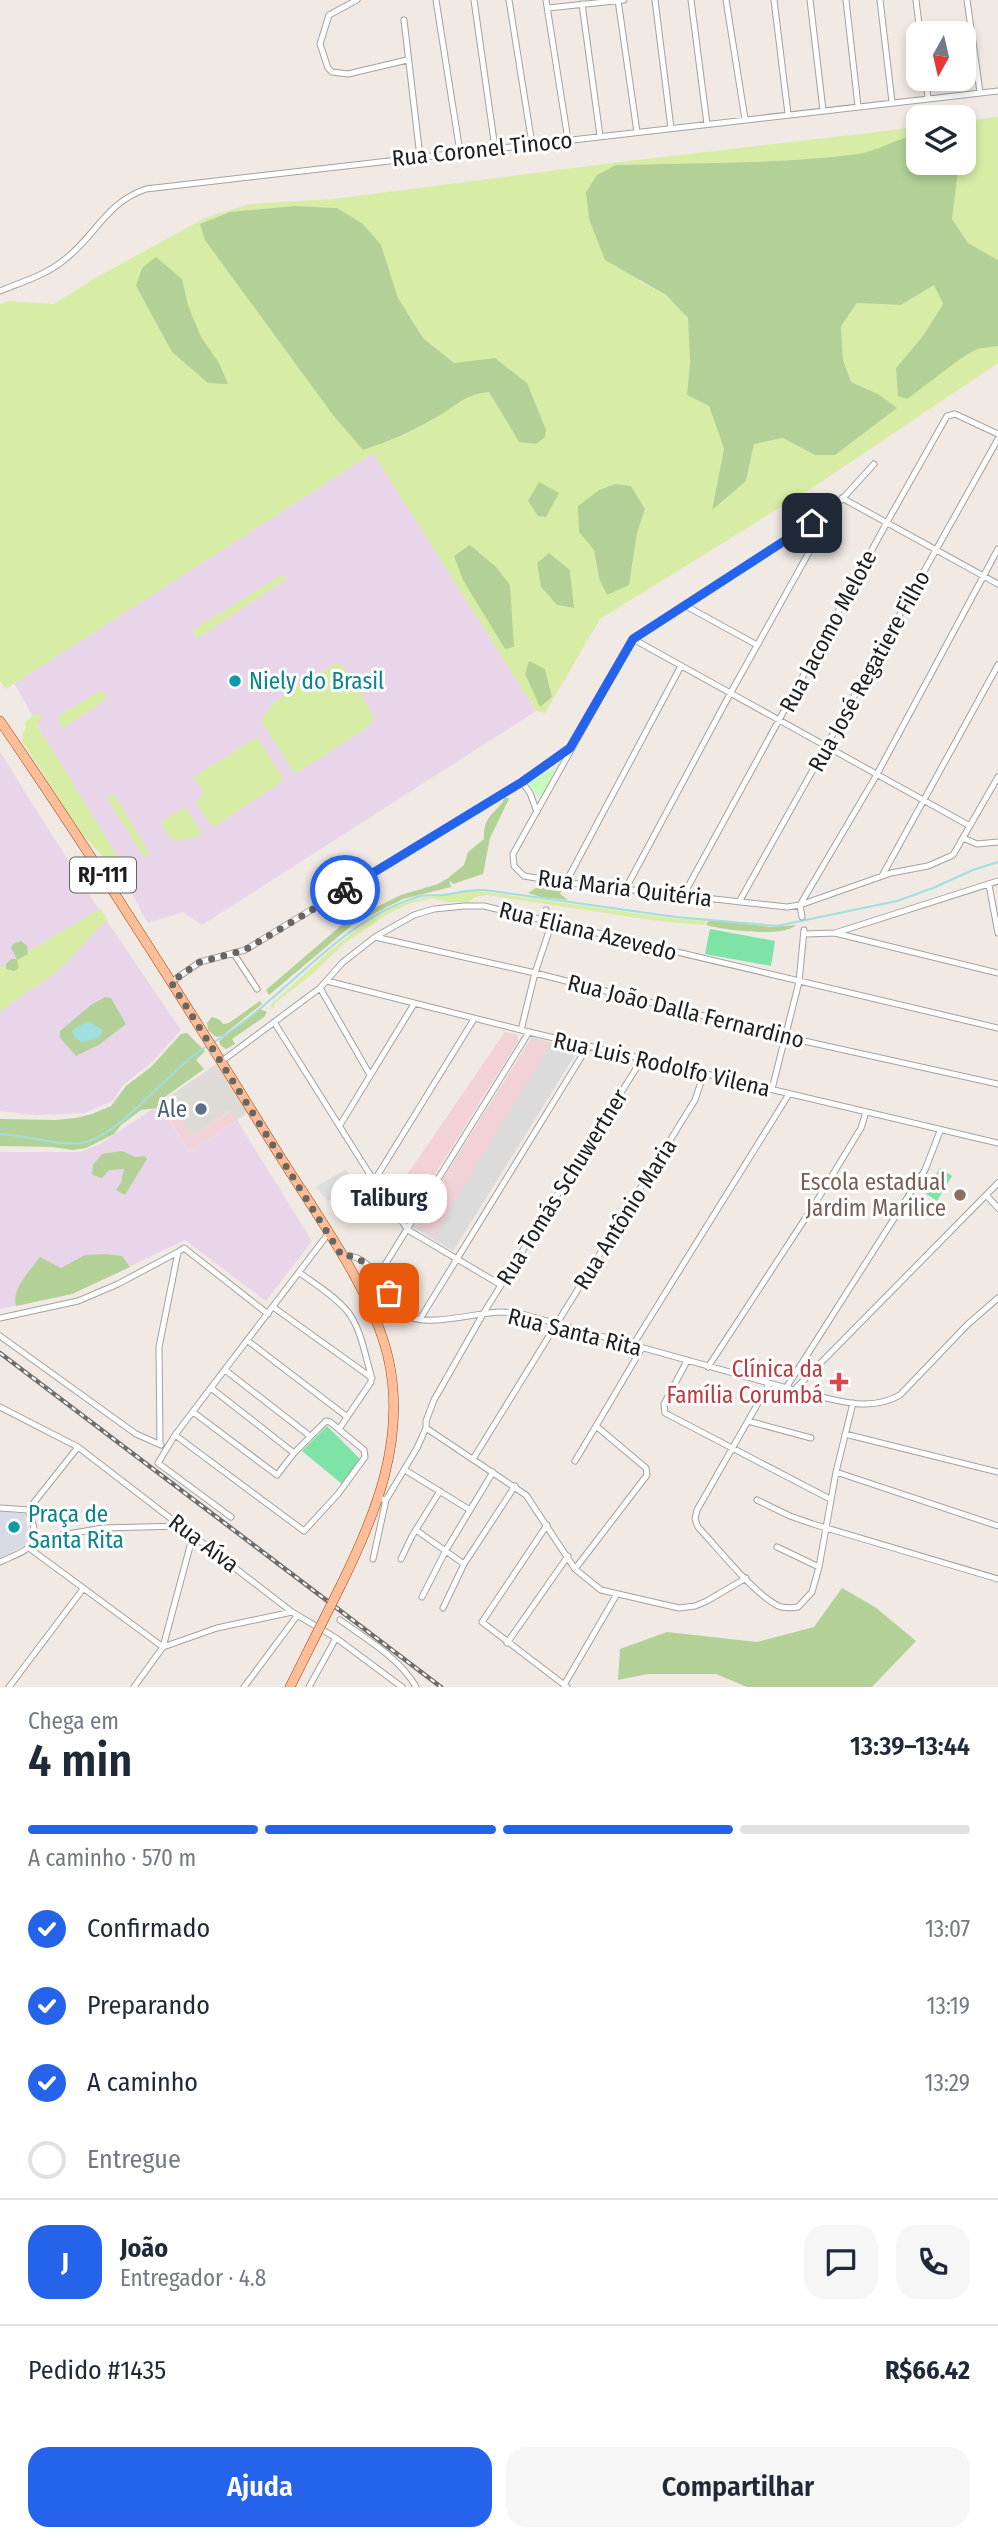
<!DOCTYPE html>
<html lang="pt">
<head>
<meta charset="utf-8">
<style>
	:root { --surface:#fff; --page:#f6f6f7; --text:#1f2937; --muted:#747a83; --line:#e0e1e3; --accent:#2563eb }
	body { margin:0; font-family:"Fira Sans Condensed",sans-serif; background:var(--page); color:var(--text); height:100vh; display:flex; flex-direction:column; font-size:26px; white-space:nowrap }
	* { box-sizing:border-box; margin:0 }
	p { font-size:23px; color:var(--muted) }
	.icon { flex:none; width:38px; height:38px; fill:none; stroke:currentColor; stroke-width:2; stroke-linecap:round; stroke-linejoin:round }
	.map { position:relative; height:1687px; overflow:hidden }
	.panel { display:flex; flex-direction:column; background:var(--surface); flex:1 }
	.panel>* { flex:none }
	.needle { width:46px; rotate:188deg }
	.buttons { position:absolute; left:906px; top:21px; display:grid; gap:14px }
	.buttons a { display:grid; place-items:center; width:70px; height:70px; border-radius:14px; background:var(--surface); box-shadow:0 4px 10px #0003; font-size:35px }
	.pin { position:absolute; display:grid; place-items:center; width:60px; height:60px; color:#fff; margin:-30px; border-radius:14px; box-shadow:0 4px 10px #0006 }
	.courier { position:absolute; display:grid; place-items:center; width:70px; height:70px; margin:-35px; border:5px solid #2563eb; border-radius:50%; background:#fff; color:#222; box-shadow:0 2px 9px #0007 }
	.bubble { position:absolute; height:49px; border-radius:21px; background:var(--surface); box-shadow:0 4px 10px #0003; font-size:23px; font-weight:600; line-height:49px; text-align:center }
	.summary em { font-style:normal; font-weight:600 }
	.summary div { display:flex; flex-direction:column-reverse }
	.summary { display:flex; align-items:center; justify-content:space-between; height:119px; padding:0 28px }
	h1 { font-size:46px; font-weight:600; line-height:52px }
	.bar { display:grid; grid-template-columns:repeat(4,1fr); gap:10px 7px; align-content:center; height:84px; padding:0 28px }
	.bar i { height:9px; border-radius:5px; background:var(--line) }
	.bar .on { background:var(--accent) }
	.bar p { grid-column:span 4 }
	.line { display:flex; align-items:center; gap:18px; padding:0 28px; border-top:2px solid var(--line) }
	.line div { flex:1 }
	.round { display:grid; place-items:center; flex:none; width:74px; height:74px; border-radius:21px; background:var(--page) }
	ol { padding:0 28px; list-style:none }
	li { display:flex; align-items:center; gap:21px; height:77px }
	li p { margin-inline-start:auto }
	li .icon { padding:7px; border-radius:50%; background:var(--accent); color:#fff; stroke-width:4 }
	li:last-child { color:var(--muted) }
	li i { width:38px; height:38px; border:4px solid var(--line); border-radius:50% }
	.primary-button { display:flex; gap:14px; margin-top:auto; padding:14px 28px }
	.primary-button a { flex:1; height:80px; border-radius:21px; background:var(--accent); color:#fff; font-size:28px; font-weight:600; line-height:80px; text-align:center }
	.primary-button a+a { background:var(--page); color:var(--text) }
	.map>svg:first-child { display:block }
	.residential { fill:#dcdbdb }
	.commercial { fill:#f2d2d7 }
	.industrial { fill:#e9d5e9 }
	.airport { fill:#dedad5 }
	.grass { fill:#d7eda6; fill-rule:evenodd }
	.forest { fill:#b3d196 }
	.park { fill:#c5fcbe }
	.pitch { fill:#7de3a7 }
	.parking { fill:#dedede }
	.plaza { fill:#d8dae6 }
	.water { fill:#a1dee0 }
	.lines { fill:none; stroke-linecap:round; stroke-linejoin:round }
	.stream { stroke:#a1dee0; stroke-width:2 }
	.minor-casing { stroke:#a2a2a2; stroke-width:7 }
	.primary-casing { stroke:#984700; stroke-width:10 }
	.minor { stroke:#fff; stroke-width:5 }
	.primary { stroke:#ffbe99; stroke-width:9 }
	.rail-casing { stroke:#6c6c6c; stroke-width:4.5 }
	.rail { stroke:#fff; stroke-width:2; stroke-dasharray:5; stroke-linecap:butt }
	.primary-bridge-casing { stroke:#984700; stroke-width:10; stroke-linecap:butt }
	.primary-bridge { stroke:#ffbe99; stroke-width:9 }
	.done { stroke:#686563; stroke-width:7; stroke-dasharray:0 12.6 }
	.route { stroke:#2563eb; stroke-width:9 }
	.culture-dot { fill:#0f9aa8; stroke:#fff; stroke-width:2.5 }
	.service-dot { fill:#5c6f8a; stroke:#fff; stroke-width:2.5 }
	.education-dot { fill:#8d6e63; stroke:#fff; stroke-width:2.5 }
	.health-dot { fill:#e0444e; stroke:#fff; stroke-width:2.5 }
	.labels { text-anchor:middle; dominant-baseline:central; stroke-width:6; stroke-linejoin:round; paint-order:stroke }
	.shield { fill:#fff; stroke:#626262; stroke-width:2 }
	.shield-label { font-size:21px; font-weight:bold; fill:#1e1e1e }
	.street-label { font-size:23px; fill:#1e1e1e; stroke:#fff }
	.culture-label { font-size:23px; fill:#0d838f; stroke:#fff; text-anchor:start }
	.service-label { font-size:23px; fill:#4e5e75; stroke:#fff; text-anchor:end }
	.education-label { font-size:23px; fill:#785e54; stroke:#fff; text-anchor:end }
	.health-label { font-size:23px; fill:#be3a42; stroke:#fff; text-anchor:end }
</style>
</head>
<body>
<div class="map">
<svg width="998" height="1687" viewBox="0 0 998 1687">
	<rect width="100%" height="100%" fill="#f0e9e4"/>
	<path class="residential" d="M532 1037 578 1050 453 1251 413 1227Z"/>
	<path class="commercial" d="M505 1032 517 1035 518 1041 407 1219 391 1198Z
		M530 1040 550 1042 541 1060 434 1235 415 1224Z
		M167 1098 193 1136 231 1111 237 1120 190 1152 159 1103Z"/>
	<path class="industrial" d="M374 452 536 711 202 925 183 912 148 923 14 683Z
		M0 752 96 905 181 1030 152 1062 123 1085 113 1101 84 1113 35 1115 0 1111Z
		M154 1108H160L164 1112 190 1152 237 1120 312 1241 266 1301 185 1240 72 1294 0 1309V1152H80L100 1144Z"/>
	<path class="airport" d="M221 1061 251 1110 237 1120 230 1111 193 1136 167 1098Z"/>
	<path class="grass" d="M998 117V260L968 243 952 219 959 163H964V121Z
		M919 127V134C899 138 876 152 858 154 778 164 696 163 616 165L639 281C655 289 679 301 687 318 693 331 689 380 687 395L709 406 724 449 713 509 746 481 754 444 783 438 815 455 896 409 878 394 851 382 843 360 841 326 857 303 901 305 934 285 943 304 923 336 960 359 977 349 998 346V363L818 484 600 619 545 713 536 711 373 453 6 689 0 681V304L8 301 54 304 97 277 205 218 250 204 333 199 620 162ZM294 206 337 208 381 245 398 298 423 338 454 363 495 358 519 442 489 392C461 395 458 405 435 418 413 432 388 442 363 450L230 212ZM614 484 631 486 645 509 637 533 629 585 599 578 594 550 599 490ZM549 553 570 570 573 608 557 605 541 587 537 564ZM529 662 545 669 552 697 540 706 525 674Z
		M281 575 288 578 196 639 193 630Z
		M337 663C351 669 366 703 374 717L373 721 365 729 295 774 261 721C271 697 314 676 337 663Z
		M99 691 104 693 107 699 63 728 59 722 60 715Z
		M37 713 42 716 37 725 123 865 127 867 133 866 132 869 120 875 113 873 101 854 82 834 22 741 23 733 26 727 25 722Z
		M257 737 284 780 214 827 210 825 196 803 204 793 194 777Z
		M114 794 150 854 144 858 107 798Z
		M185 807 201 832 199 836 175 841 170 839 161 822Z
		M473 890 677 919H707L704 925 658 921 487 895 475 897 469 902H449L432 898 408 904 386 915 345 943 310 976 275 1003 274 1009 271 1007V1004C312 970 362 913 414 900 433 895 454 895 473 890Z
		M100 909 108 920C90 934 78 952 62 967 44 985 19 994 0 1012V968Z"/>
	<path class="forest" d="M919 134V163H959L952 219 968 243 998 260V346L977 349 960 359 907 399 898 396 896 368 923 336 943 304 934 285 901 305 857 303 841 326 843 360 851 382 878 394 897 408 835 455H815L783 438 754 444 746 481 712 510 724 449 709 406 687 395 690 362 688 318 666 295 605 260 589 219 586 192 597 175 616 165C696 163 778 164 858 154 877 151 898 138 919 134Z
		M294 206 337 208 363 224 381 245 398 298 423 338 454 363 495 358 527 383 546 430 545 437 536 444 519 442 489 392C461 395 458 406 435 418 413 431 388 442 363 450L333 415 205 240 200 224 230 212Z
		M156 257 182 279 188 305 201 337 219 363 228 384 208 383 172 352 136 286 142 268Z
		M539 482 559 493 546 517 538 516 528 501Z
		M615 484 631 486 645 509 637 533 629 585 607 595 599 578 594 550 579 532 578 506 599 490Z
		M470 545 496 567 510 585 514 647 505 649 463 580 454 556Z
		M549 553 570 570 574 608 557 605 541 587 537 563Z
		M529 661 545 669 552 697 540 707 525 674Z
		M505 797 509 799 490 838 483 874 453 884 449 880 451 887 403 899 352 925 269 995 266 990 344 923 401 895 438 884 448 878 464 865 468 852 484 839C483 813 497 815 505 797Z
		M550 884H556L562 889 560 894 568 900 541 897 528 893 539 886 547 888Z
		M709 920 772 927 796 925C784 938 724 930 706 925Z
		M21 941 27 946 28 954 17 960 19 968 14 971 6 969V964L11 959H17L11 948 13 944Z
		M105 997 111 998 126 1024 100 1044 76 1056 60 1038V1031L91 1005Z
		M260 1001 262 1004 222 1036 216 1037 208 1030 207 1023 212 1017 220 1020 223 1024 229 1023Z
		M260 1009 267 1012 264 1017 232 1039 235 1044 226 1049 220 1045 219 1041Z
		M187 1033 205 1051 196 1060 204 1069 165 1097 157 1108 141 1110 121 1125 114 1134 86 1148 73 1150 52 1147 0 1146V1119L56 1120 76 1118 92 1114 111 1106 126 1086 151 1067 181 1034Z
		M122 1151 135 1157 145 1156 147 1159 125 1195 116 1190 121 1183 124 1169 109 1170 102 1178 92 1175 93 1165 102 1154Z
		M106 1254 122 1256 130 1267 72 1294 16 1306C11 1289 30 1271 40 1257L61 1268 85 1255Z
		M842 1588 875 1607 916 1641 872 1687H747L716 1674H648L618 1680 620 1649 667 1632 757 1642 814 1627Z"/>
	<path class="park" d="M556 767 541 798 526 784Z"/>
	<path class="pitch" d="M710 929 775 941 771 966 705 954Z
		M940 1168 952 1176 937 1201 925 1193Z
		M327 1426 360 1459 342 1484 302 1451Z"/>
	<path class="parking" d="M346 1169 355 1185 328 1201 316 1187Z"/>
	<path class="plaza" d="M0 1511 25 1514 29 1537 25 1545 0 1558Z"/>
	<path class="water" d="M89 1022 103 1030 99 1038 82 1042 75 1038 72 1031 76 1027Z"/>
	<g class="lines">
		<path class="stream" d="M214 1042C285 1000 336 922 417 897 425 894 434 896 443 895 458 893 470 889 485 890L676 917 777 926 897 901 933 888 973 870 998 862
			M0 1134C27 1135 56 1146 81 1143 119 1138 170 1068 206 1047"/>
		<defs>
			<path id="minor" d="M357 0 329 15 320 44 328 68 332 72 348 74 407 60
				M436 0 460 152
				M474 0 495 148
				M509 0 532 144
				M546 0 568 140
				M618 0 637 132
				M655 0 671 128
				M691 0 707 124
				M726 0 745 119
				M774 0 788 114
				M810 0 823 110
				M846 0 858 106
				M880 0 892 102
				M916 0 920 33
				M967 0 980 92
				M582 4 600 136
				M548 8 624 0
				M404 20 420 157
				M926 79 928 98
				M0 291C22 282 46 275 64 260 96 236 105 203 146 189L998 91
				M874 464 834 508 633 639 513 854 514 866 524 876 560 882 787 907 800 905 891 873 928 866 953 855 998 777
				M842 498 998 584
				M686 606 757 645
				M633 639 970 826
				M522 782 530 793 537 812
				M963 838 977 844 998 842
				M882 876 998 665
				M566 882 681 666
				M989 885 998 933
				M626 888 730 694 832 511
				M684 894 886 524 947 416 955 414 998 434
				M739 902 998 439
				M802 917 800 905 876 776 998 549
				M545 920 546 910
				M835 933 998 881
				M805 934 835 933 998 973
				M375 937 535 973 786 1037 998 1084
				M234 954 257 989
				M327 981 529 1032 998 1143
				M171 982 200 962 245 950 522 782 568 750
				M320 988 370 1075
				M274 1022 374 1181 408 1230 501 1285
				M521 1030 535 973 552 922
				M222 1061 320 988 342 963 375 937 414 915 434 909 464 906H484L538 919 998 1028
				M772 1089 799 982 804 930
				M340 1125 414 1004
				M374 1181 474 1019
				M986 1195 998 1208
				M178 1252 184 1248 268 1314
				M342 1256C377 1251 385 1305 407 1316 429 1327 475 1313 500 1312 507 1312 514 1313 522 1314L794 1390 998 1183
				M300 1273C316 1285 335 1296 348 1312 361 1329 365 1355 371 1375V1382L339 1429
				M378 1276 529 1032
				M273 1307 372 1378
				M0 1318 78 1301 118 1284 178 1252 159 1347 160 1444
				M420 1319 588 1046
				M0 1336 136 1434 161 1445
				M248 1341 346 1416
				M633 1345 789 1094
				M687 1361 664 1404 665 1413 830 1499
				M708 1367 816 1202 861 1128 866 1112
				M225 1370 310 1436
				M769 1384 697 1510 695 1519 698 1527C717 1547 757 1598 781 1607 787 1608 792 1608 798 1607L812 1592 819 1567 836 1472 853 1403
				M211 1388 294 1453
				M786 1388 925 1170 940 1131
				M794 1390C829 1398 868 1414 900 1395L967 1325 998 1298
				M0 1407 78 1447 292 1612 336 1638 402 1687
				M748 1421 811 1438
				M426 1428 526 1495 575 1569 601 1590 679 1608 695 1606 707 1601 746 1578
				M845 1434 998 1472
				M175 1435 304 1531 338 1494 365 1457 364 1450 330 1422 326 1421 294 1453 277 1475 193 1412
				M473 1459 695 1100 704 1073
				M575 1461 596 1426
				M405 1470 470 1510
				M836 1472 998 1526
				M379 1498 386 1500 417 1448 426 1428V1421L434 1400 483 1314 642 1059
				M757 1500 790 1516 813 1524 998 1579
				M0 1508 28 1510C44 1547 30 1548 0 1562
				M28 1510 78 1447
				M231 1517 158 1463 175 1435 328 1234
				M547 1525 482 1622 567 1687
				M416 1530 464 1564
				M34 1540 103 1528 181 1526
				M777 1547 819 1567
				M29 1548 163 1647
				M373 1559 386 1500
				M401 1559 412 1536 440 1491
				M575 1569 647 1475 646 1468 596 1426 642 1348
				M422 1597 446 1550 493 1472
				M443 1608 464 1564 515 1486
				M340 1620C366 1639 401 1659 416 1687
				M507 1643 568 1556
				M163 1647 193 1535
				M564 1685 617 1594
				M9 1687 83 1589
				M134 1687 163 1647 217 1628 292 1612
				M244 1687 297 1616
				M309 1687 336 1638"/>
			<path id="primary" d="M0 721C97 862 188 1007 278 1153 314 1211 373 1291 388 1357 407 1438 376 1514 341 1585
				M290 1687 309 1649"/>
		</defs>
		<use href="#minor" class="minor-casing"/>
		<use href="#primary" class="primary-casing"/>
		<use href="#minor" class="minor"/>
		<use href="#primary" class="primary"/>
		<defs>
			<path id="rail" d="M0 1353 441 1687"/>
		</defs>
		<use href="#rail" class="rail-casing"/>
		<use href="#rail" class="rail"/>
		<defs>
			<path id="primary-bridge" d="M309 1649 341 1585"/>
		</defs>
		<use href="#primary-bridge" class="primary-bridge-casing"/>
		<use href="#primary-bridge" class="primary-bridge"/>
	</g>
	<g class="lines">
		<path class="done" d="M345 890 245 950 200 962 171 982 342 1256C363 1253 379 1277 389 1293"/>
		<path class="route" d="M345 890 522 782 570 748 633 639 812 523"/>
	</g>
	<g class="culture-dot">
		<circle cx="235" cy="681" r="7"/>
		<circle cx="14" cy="1527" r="7"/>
	</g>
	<circle class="service-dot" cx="201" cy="1109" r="7"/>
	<circle class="education-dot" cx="960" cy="1195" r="7"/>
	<path class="health-dot" d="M835.5 1371.5h7v7h7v7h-7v7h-7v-7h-7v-7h7z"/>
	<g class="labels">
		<rect class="shield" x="70" y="857.5" width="66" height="35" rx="5"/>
		<g class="shield-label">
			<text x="103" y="875">RJ-111</text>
		</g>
		<g class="street-label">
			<text transform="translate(482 149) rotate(-6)">Rua Coronel Tinoco</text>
			<text transform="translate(828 631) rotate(-62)">Rua Jacomo Melote</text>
			<text transform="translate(869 671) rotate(-61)">Rua José Regatiere Filho</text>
			<text transform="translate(625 888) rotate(7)">Rua Maria Quitéria</text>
			<text transform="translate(588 931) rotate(14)">Rua Eliana Azevedo</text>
			<text transform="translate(686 1011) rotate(14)">Rua João Dalla Fernardino</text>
			<text transform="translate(662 1064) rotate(13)">Rua Luis Rodolfo Vilena</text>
			<text transform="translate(562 1187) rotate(-58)">Rua Tomás Schuwertner</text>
			<text transform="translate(625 1214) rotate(-58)">Rua Antônio Maria</text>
			<text transform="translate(575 1332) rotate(14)">Rua Santa Rita</text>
			<text transform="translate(204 1543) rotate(37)">Rua Aíva</text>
		</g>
		<g class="culture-label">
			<text x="249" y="681">Niely do Brasil</text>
			<text x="28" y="1514">Praça de<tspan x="28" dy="26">Santa Rita</tspan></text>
		</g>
		<g class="service-label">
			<text x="187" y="1109">Ale</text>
		</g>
		<g class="education-label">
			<text x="946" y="1182">Escola estadual<tspan x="946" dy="26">Jardim Marilice</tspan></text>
		</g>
		<g class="health-label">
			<text x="823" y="1369">Clínica da<tspan x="823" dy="26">Família Corumbá</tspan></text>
		</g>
	</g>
</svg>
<div class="buttons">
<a><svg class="needle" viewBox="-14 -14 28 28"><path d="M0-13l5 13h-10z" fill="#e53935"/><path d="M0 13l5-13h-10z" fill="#747a83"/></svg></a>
<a><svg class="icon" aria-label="layers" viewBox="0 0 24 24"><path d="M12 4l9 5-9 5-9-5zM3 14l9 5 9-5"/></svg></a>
</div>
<div class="pin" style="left:389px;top:1293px;background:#ea580c"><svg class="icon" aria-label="bag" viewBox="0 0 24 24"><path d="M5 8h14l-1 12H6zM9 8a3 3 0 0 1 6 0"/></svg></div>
<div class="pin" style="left:812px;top:523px;background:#1f2937"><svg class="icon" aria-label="home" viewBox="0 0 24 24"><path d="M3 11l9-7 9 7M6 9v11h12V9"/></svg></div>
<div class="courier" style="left:345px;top:890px"><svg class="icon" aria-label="bike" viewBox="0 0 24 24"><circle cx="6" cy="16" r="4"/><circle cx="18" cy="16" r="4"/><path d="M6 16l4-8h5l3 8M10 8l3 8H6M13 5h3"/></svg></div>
<div class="bubble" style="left:331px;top:1174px;width:116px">Taliburg</div>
</div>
<section class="panel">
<div class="summary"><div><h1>4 min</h1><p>Chega em</p></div><em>13:39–13:44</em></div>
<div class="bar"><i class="on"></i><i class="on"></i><i class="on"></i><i></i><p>A caminho · 570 m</p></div>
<ol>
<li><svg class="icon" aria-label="check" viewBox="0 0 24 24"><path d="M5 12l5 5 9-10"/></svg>Confirmado<p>13:07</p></li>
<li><svg class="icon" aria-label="check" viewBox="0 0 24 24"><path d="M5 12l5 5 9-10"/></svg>Preparando<p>13:19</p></li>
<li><svg class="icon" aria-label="check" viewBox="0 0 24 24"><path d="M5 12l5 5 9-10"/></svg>A caminho<p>13:29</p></li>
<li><i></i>Entregue</li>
</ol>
<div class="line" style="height:126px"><b class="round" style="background:var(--accent);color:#fff">J</b><div><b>João</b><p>Entregador · 4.8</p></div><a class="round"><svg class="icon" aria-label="chat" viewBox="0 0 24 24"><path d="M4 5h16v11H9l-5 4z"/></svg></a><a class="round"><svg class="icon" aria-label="phone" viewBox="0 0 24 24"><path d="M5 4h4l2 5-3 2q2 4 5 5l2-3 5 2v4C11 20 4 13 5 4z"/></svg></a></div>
<div class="line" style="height:91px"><div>Pedido #1435</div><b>R$66.42</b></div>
<div class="primary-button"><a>Ajuda</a><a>Compartilhar</a></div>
</section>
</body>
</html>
